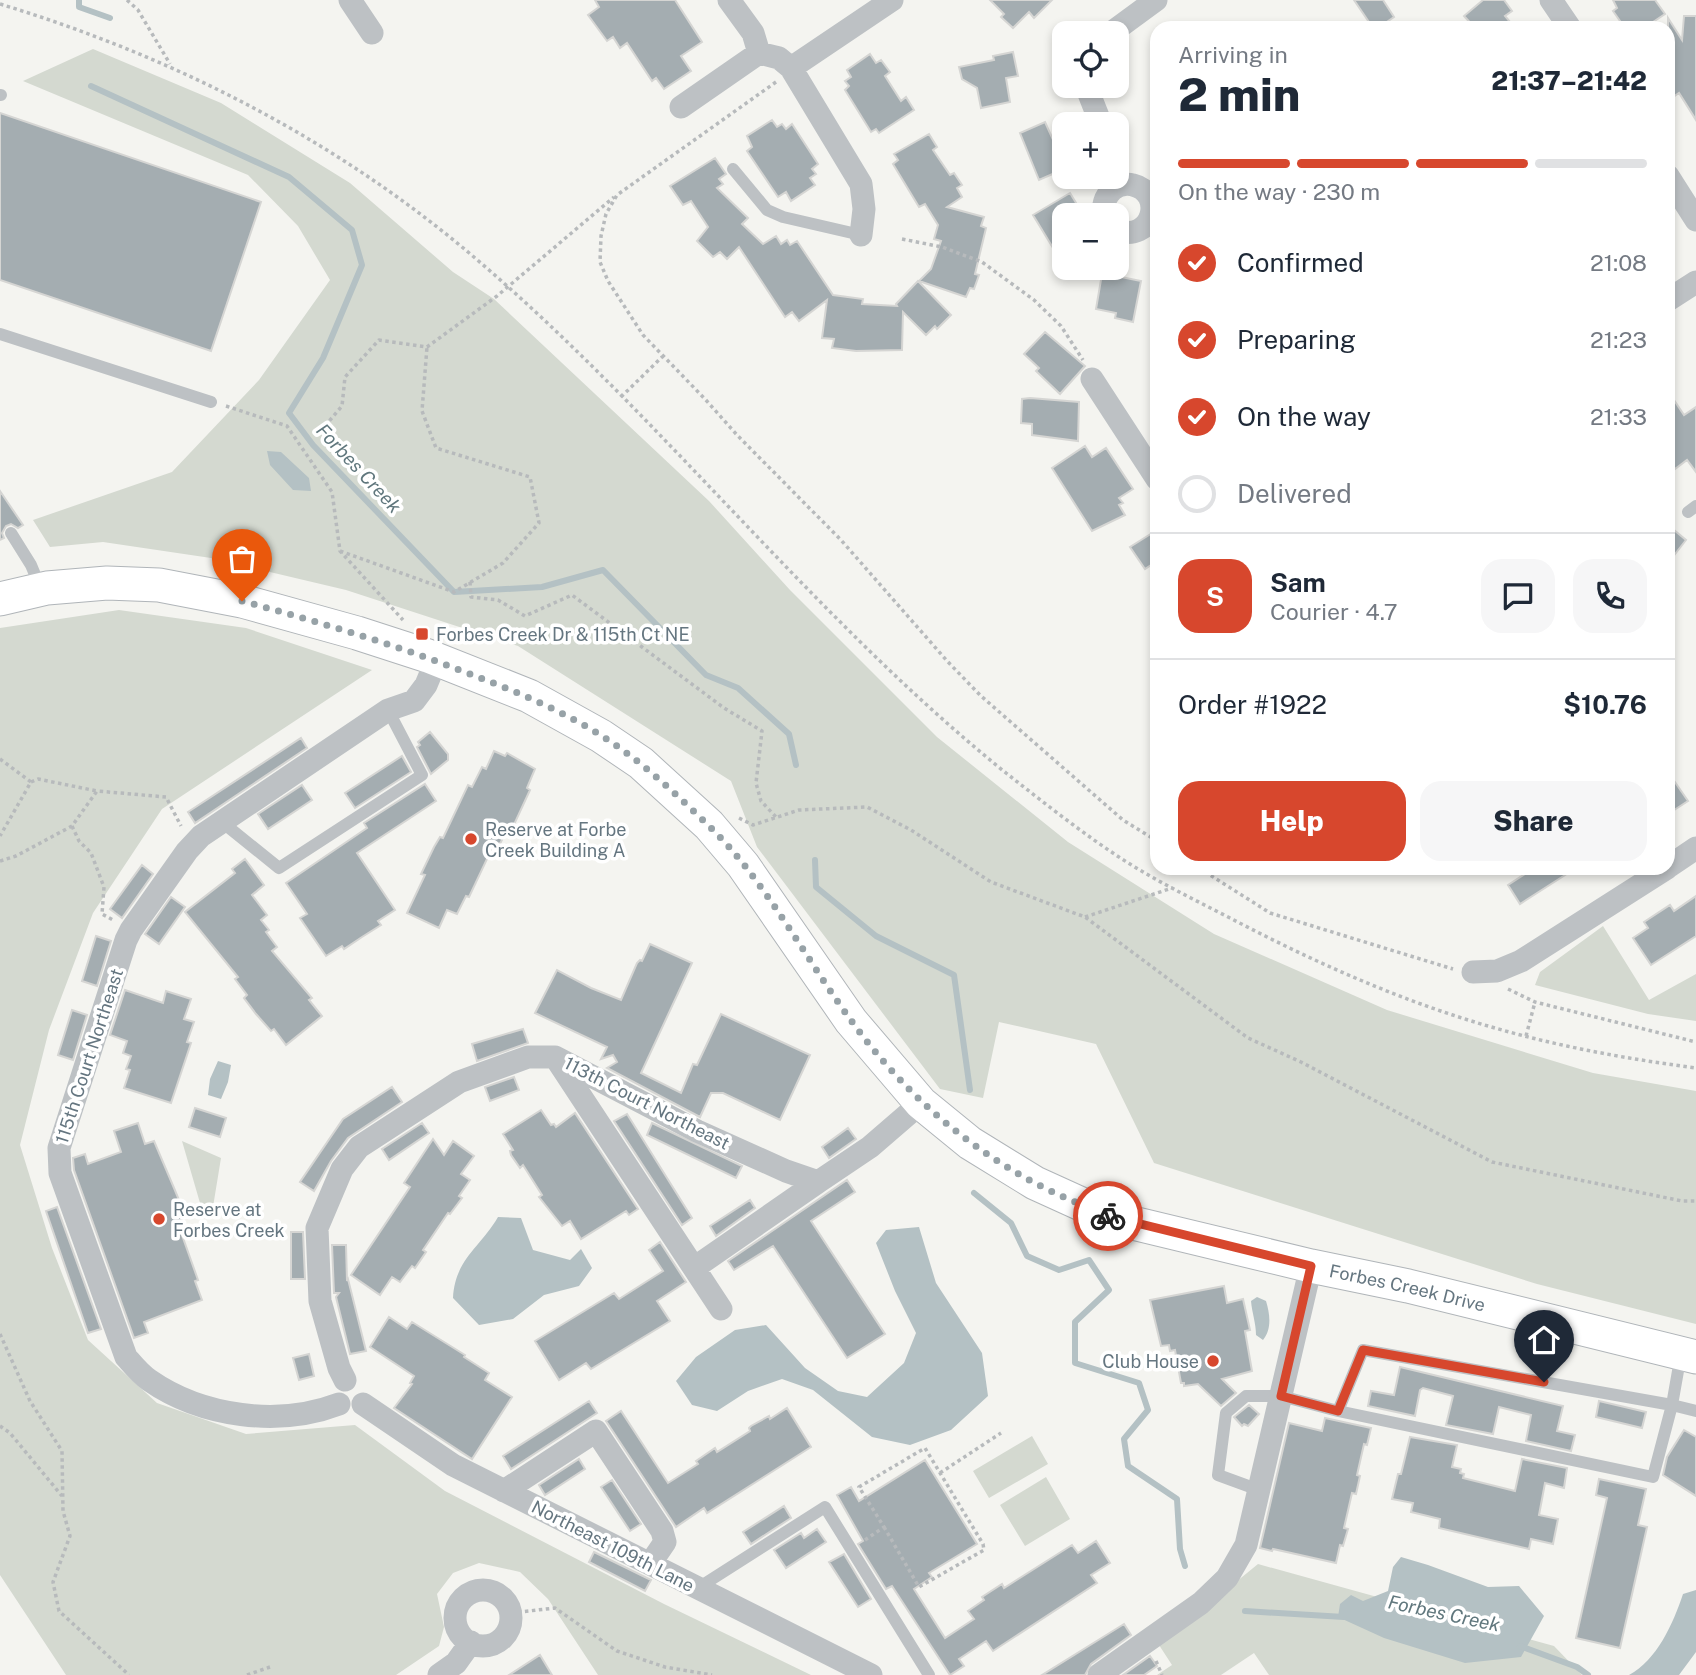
<!DOCTYPE html>
<html lang="en">
<head>
<meta charset="utf-8">
<style>
	:root { --surface:#fff; --page:#f6f6f7; --text:#1f2937; --muted:#747a83; --line:#e0e1e3; --accent:#d7472d }
	body { margin:0; font-family:"Public Sans",sans-serif; background:var(--page); color:var(--text); height:100vh; display:flex; flex-direction:column; font-size:26px; white-space:nowrap }
	* { box-sizing:border-box; margin:0 }
	p { font-size:23px; color:var(--muted) }
	.icon { flex:none; width:38px; height:38px; fill:none; stroke:currentColor; stroke-width:2; stroke-linecap:round; stroke-linejoin:round }
	.map { position:relative; flex:1; overflow:hidden }
	.details { position:absolute; left:1150px; top:21px; width:525px; height:854px; display:flex; flex-direction:column; background:var(--surface); border-radius:21px; box-shadow:0 4px 10px #0003 }
	.details>* { flex:none }
	.tools { position:absolute; left:1052px; top:21px; display:grid; gap:14px }
	.tools a { display:grid; place-items:center; width:77px; height:77px; border-radius:14px; background:var(--surface); box-shadow:0 4px 10px #0003; font-size:35px }
	.pin { position:absolute; display:grid; place-items:center; width:60px; height:60px; color:#fff; margin:-72px -30px; border-radius:50% 50% 50% 0; rotate:-45deg; box-shadow:0 0 7px #0007 }
	.pin .icon { rotate:45deg }
	.courier { position:absolute; display:grid; place-items:center; width:70px; height:70px; margin:-35px; border:5px solid #d7472d; border-radius:50%; background:#fff; color:#222; box-shadow:0 2px 9px #0007 }
	.headline em { font-style:normal; font-weight:800 }
	.headline div { display:flex; flex-direction:column-reverse }
	.headline { display:flex; align-items:center; justify-content:space-between; height:119px; padding:0 28px }
	h1 { font-size:46px; font-weight:800; line-height:52px }
	.bar { display:grid; grid-template-columns:repeat(4,1fr); gap:10px 7px; align-content:center; height:84px; padding:0 28px }
	.bar i { height:9px; border-radius:5px; background:var(--line) }
	.bar .current { background:var(--accent) }
	.bar p { grid-column:span 4 }
	.line { display:flex; align-items:center; gap:18px; padding:0 28px; border-top:2px solid var(--line) }
	.line div { flex:1 }
	.round { display:grid; place-items:center; flex:none; width:74px; height:74px; border-radius:21px; background:var(--page) }
	ol { padding:0 28px; list-style:none }
	li { display:flex; align-items:center; gap:21px; height:77px }
	li p { margin-inline-start:auto }
	li .icon { padding:7px; border-radius:50%; background:var(--accent); color:#fff; stroke-width:4 }
	li:last-child { color:var(--muted) }
	li i { width:38px; height:38px; border:4px solid var(--line); border-radius:50% }
	.cta { display:flex; gap:14px; margin-top:auto; padding:14px 28px }
	.cta a { flex:1; height:80px; border-radius:21px; background:var(--accent); color:#fff; font-size:28px; font-weight:800; line-height:80px; text-align:center }
	.cta a+a { background:var(--page); color:var(--text) }
	.map>svg:first-child { display:block }
	.green { fill:#d4d9d0 }
	.water { fill:#b4c1c4 }
	.lines { fill:none; stroke-linecap:round; stroke-linejoin:round }
	.stream { stroke:#b4c1c4; stroke-width:6 }
	.building { fill:#a4adb1; stroke:#d5d5d3; stroke-width:2 }
	.secondary-casing { stroke:#b0b5b9; stroke-width:35 }
	.path { stroke:#b7babc; stroke-width:3.5; stroke-dasharray:3.5 3.5; stroke-linecap:butt }
	.lane { stroke:#bdc1c4; stroke-width:12 }
	.street { stroke:#bdc1c4; stroke-width:23 }
	.secondary { stroke:#fff; stroke-width:33 }
	.done { stroke:#97a2a7; stroke-width:7; stroke-dasharray:0 12.6 }
	.route { stroke:#d7472d; stroke-width:9 }
	.poi-dot { fill:#d7472d; stroke:#fff; stroke-width:2.5 }
	.labels { text-anchor:middle; dominant-baseline:central; stroke-width:7; stroke-linejoin:round; paint-order:stroke }
	.poi-label { font-size:18px; fill:#657680; stroke:#fff; text-anchor:start }
	.street-label { font-size:18px; fill:#657680; stroke:#fff }
	.water-label { font-size:19px; font-style:italic; fill:#60777d; stroke:#fff }
</style>
</head>
<body>
<div class="map">
<svg width="1696" height="1675" viewBox="0 0 1696 1675">
	<rect width="100%" height="100%" fill="#f4f4f0"/>
	<path class="green" d="M93 49 221 103 350 183 453 272 494 299 709 501 790 590 937 737 1068 842 1214 934 1387 1010 1593 1073 1696 1091V1324L1537 1284 1154 1163 1096 1044 999 1022 983 1098 940 1089 757 847 731 781 518 646 346 590 211 558 103 542 50 547 33 520 172 472 259 380 330 280 298 226 248 175 23 81Z
		M119 610 246 628 372 670 162 809 93 913 49 1030 20 1145 52 1248 88 1340 157 1403 246 1434 355 1425 445 1491 664 1604 811 1675H598L548 1599 520 1572 479 1563 453 1573 437 1594 444 1627 439 1646 396 1675H66L0 1575V628Z
		M1603 926 1649 1000 1696 974V1021L1648 1014 1535 985 1540 972Z
		M182 1141 221 1158 212 1213 200 1203Z
		M1032 1436 1048 1464 989 1498 973 1471Z
		M1046 1477 1070 1519 1025 1546 1000 1505Z
		M1258 1564 1554 1646 1582 1675H1269L1254 1653 1221 1675H1157L1172 1665 1159 1645Z"/>
	<path class="water" d="M267 451 281 452 309 478 311 491 293 490 270 465Z
		M218 1061 231 1065 228 1082 221 1099 208 1095 210 1079Z
		M498 1217 521 1218 533 1250 570 1260 581 1249 592 1268 579 1286 544 1295 513 1319 479 1325 453 1298C455 1259 480 1248 498 1217Z
		M919 1227 936 1283 982 1353 988 1396 951 1430 910 1445 872 1437 813 1390 782 1379 748 1391 717 1411 692 1405 676 1381 696 1357 735 1330 766 1325 805 1368 838 1391 867 1397 904 1363 916 1333 895 1291 876 1243 886 1230Z
		M1257 1297 1266 1301C1270 1314 1272 1329 1263 1340L1256 1335C1256 1323 1252 1313 1251 1301Z
		M1401 1557 1428 1565 1488 1587 1519 1586 1544 1616 1521 1657 1465 1663 1384 1638 1338 1617 1340 1604 1351 1595 1363 1601 1388 1591 1393 1567Z
		M1696 1590V1652L1679 1675H1629C1657 1660 1673 1624 1683 1594Z"/>
	<g class="lines">
		<path class="stream" d="M79 0V7L110 18
			M91 86 289 177 352 230 362 265 323 358 289 413 313 445 454 592 542 587 603 570 706 675 738 688 789 734 796 765
			M815 860 816 887 876 936 954 975 970 1090
			M974 1193 1011 1223 1027 1256 1059 1270 1089 1260 1109 1290 1075 1322V1363L1139 1383 1148 1410 1124 1439 1128 1466 1177 1499 1180 1549 1185 1566
			M1245 1611 1344 1617
			M1520 1646 1577 1667 1588 1675"/>
	</g>
	<path class="building" d="M595 0H675L702 42 681 56 691 71 664 89 656 78 652 81 627 43 620 48 613 37 607 41 588 15 599 7Z
		M990 0H1052L1034 18 1029 12 1013 28 1001 17 1004 14Z
		M1354 0H1383L1394 17 1378 28H1373Z
		M1483 0H1504L1512 11 1505 16 1515 28H1475L1464 16Z
		M1613 0H1655L1665 14 1644 28H1625L1613 11 1617 8Z
		M1684 16H1696V120L1679 93 1673 97 1668 88V18L1682 40Z
		M1013 52 1018 76 1006 78 1010 102 981 108 977 88 962 79 959 67 994 60 993 56Z
		M870 54 876 63 881 60 890 72 885 76 901 101 906 97 914 110 879 133 876 129 871 132 845 90 849 86 845 81 851 77 847 70Z
		M0 113 261 202 211 351 0 280Z
		M772 120 777 127 782 124 786 129 792 124 818 164 812 169 816 174 810 178 815 185 791 201 786 192 778 197 747 151 752 147 747 136Z
		M1045 122 1064 164V169L1039 180 1020 133Z
		M929 134 937 147 933 150 950 175 954 173 962 185 957 188 962 197 947 207 984 217 981 226 986 228 975 274 979 275 974 289 970 288 966 297 919 281 931 269 941 241 934 239 938 225 925 204 919 207 893 164 898 160 894 154Z
		M715 158 726 174 719 179 723 184 717 188 748 218 742 224 763 244 776 236 781 244 787 240 790 245 797 241 833 295 863 299 862 304 897 306 896 304 918 281 951 315 937 329 935 326 926 335 903 312 902 350 856 351 832 348 834 339 822 338 827 300 799 321 792 312 785 317 739 247 727 259 720 252 713 257 697 241 708 227 691 201 683 205 670 186Z
		M1070 193 1081 211 1073 215H1064V266L1033 215Z
		M1103 268H1123L1121 277 1141 281 1133 322 1115 318 1116 313 1096 309Z
		M1045 332 1085 366 1060 394 1036 371 1039 368 1024 354Z
		M1668 391 1684 415 1696 407V472L1687 460 1675 469 1668 459Z
		M1030 398 1079 402 1078 441 1032 435V424L1021 423 1022 399Z
		M1085 446 1092 457 1106 448 1133 489 1119 498 1123 503 1119 505 1125 515 1092 531 1052 468Z
		M0 491 23 525 18 528 11 524 6 526 2 533 4 538 0 540Z
		M1668 525 1686 540 1668 563Z
		M1157 530V561L1145 569 1130 547Z
		M430 732 448 754V760L431 774 417 747 420 745 418 742Z
		M301 738 307 748 195 823 188 812Z
		M494 751 505 756 507 753 535 769 527 788 530 790 512 829 508 827 500 844 495 842 469 897 466 896 457 914 447 910 439 928 407 913 425 875 421 874 434 847 440 837 443 838 468 785 472 787 482 767 486 769Z
		M402 756 411 772 355 808 345 793Z
		M1668 772 1688 801 1668 814Z
		M425 784 436 801 357 853 395 910 378 921 381 925 362 937 344 949 342 946 326 956 300 918 307 914 286 883 367 828 364 823Z
		M302 785 312 800 268 829 258 814Z
		M245 859 264 885 252 895 267 915 261 920 269 930 266 932 277 947 272 951 312 998 309 1000 322 1016 286 1045 274 1029 271 1031 256 1014 244 998 247 995 235 979 238 977 185 912 235 873 232 869Z
		M142 865 153 874 122 918 110 909Z
		M1534 868H1576L1520 904 1508 885Z
		M1696 896V936L1651 965 1633 938 1648 928 1644 922 1670 905 1674 911Z
		M171 897 185 907 159 944 145 934Z
		M96 936 111 941 97 986 82 981Z
		M650 944 692 963 641 1073 681 1093 693 1064 697 1065 721 1014 810 1055 780 1120 723 1093H711L700 1117 607 1068 617 1062 613 1055 601 1059 607 1047 535 1013 557 970 591 988 621 1000 637 963 640 960 642 961Z
		M125 990 163 1003 166 991 191 999 184 1019 194 1022 187 1042 191 1043 171 1103 124 1088 130 1070 126 1069 131 1056 123 1053 127 1041 110 1035Z
		M72 1010 87 1015 73 1060 58 1055Z
		M523 1029 528 1043 477 1061 472 1044Z
		M514 1077 519 1090 490 1101 485 1087Z
		M392 1087 402 1102 348 1138 331 1161 314 1191 300 1182 343 1119Z
		M195 1108 226 1118 220 1137 189 1127Z
		M541 1110 551 1125 554 1124 556 1127 575 1113 638 1209 629 1215 626 1211 581 1239 570 1221 562 1226 539 1197 542 1195 523 1165 520 1168 511 1155 510 1151 513 1150 503 1134Z
		M627 1114 692 1218 682 1225 614 1121Z
		M138 1123 145 1144 154 1141 174 1188 179 1200 175 1202 182 1220 177 1221 198 1280 195 1281 202 1300 144 1322 148 1333 134 1338 74 1170 73 1158 85 1154 88 1164 121 1152 114 1131Z
		M422 1123 429 1133 389 1160 382 1149Z
		M652 1123 742 1166 736 1178 647 1135Z
		M848 1128 856 1139 829 1158 822 1147Z
		M433 1139 444 1155 453 1141 474 1156 461 1174 470 1180 459 1196 462 1198 450 1214 448 1213 423 1250 426 1252 415 1268 412 1266 400 1282 392 1277 380 1295 351 1275 410 1187 404 1183Z
		M847 1180 855 1192 811 1221 885 1334 847 1358 773 1246 734 1270 728 1261Z
		M750 1200 755 1208 716 1236 710 1226Z
		M57 1207 101 1329 88 1333 46 1211Z
		M291 1232H303L305 1279H291Z
		M660 1242 686 1282 657 1301 670 1321 591 1369 586 1363 559 1380 535 1341 614 1293 619 1299 663 1271 649 1250Z
		M332 1245H346L347 1281 348 1279 366 1351 350 1354 336 1297 339 1293H334Z
		M1224 1286 1227 1303 1243 1299 1250 1330 1245 1331 1252 1371 1222 1379 1236 1393 1221 1406 1198 1384 1184 1386V1383H1181L1175 1350 1170 1351 1169 1345 1161 1346 1150 1300Z
		M389 1317 407 1329 412 1322 465 1355 464 1357 489 1373 485 1380 512 1397 472 1459 394 1408 412 1384 410 1383 414 1376 370 1347Z
		M309 1354 314 1376 299 1380 293 1358Z
		M1400 1367 1563 1406 1557 1431 1575 1435 1571 1451 1526 1441 1531 1415 1499 1407 1493 1434 1446 1425 1453 1396 1423 1388 1420 1390 1415 1416 1368 1406 1371 1391 1394 1395Z
		M589 1401 597 1413 511 1469 503 1456Z
		M1599 1401 1646 1412 1642 1428 1596 1417Z
		M1249 1405 1259 1414 1248 1426 1244 1424 1242 1426 1234 1417Z
		M787 1408 811 1447 707 1513 704 1508 676 1527 606 1421 621 1411 668 1483 698 1464 696 1461 715 1448 717 1452 750 1431 749 1428 751 1426 769 1416 770 1419Z
		M1325 1418 1371 1428 1367 1445 1364 1444 1357 1475 1360 1476 1356 1494 1352 1493 1344 1528 1348 1529 1343 1546 1340 1545 1336 1563 1273 1549 1272 1551 1260 1548 1289 1423 1322 1431Z
		M1684 1430 1696 1437V1496L1663 1475 1667 1457Z
		M1410 1437 1457 1445 1452 1467 1461 1469 1460 1473 1464 1474 1463 1478 1515 1491 1522 1459 1567 1468 1564 1488 1545 1483 1539 1515 1558 1519 1553 1544 1531 1539 1529 1549 1439 1528 1440 1519 1411 1512 1413 1503 1392 1499 1398 1474H1401Z
		M579 1459 585 1469 545 1495 539 1485Z
		M925 1460 977 1544 929 1573 932 1577 914 1589 945 1638 974 1619 968 1611 984 1600 982 1597 1002 1584 1004 1588 1072 1545 1078 1553 1096 1541 1110 1563 1091 1575 1097 1583 993 1651 986 1641 959 1659 964 1666 950 1675 892 1586 886 1589 858 1544 863 1541 837 1495 851 1487 859 1501Z
		M1599 1479 1646 1489 1638 1525 1647 1527 1620 1648 1576 1638 1607 1498 1596 1495Z
		M612 1480 641 1524 630 1531 601 1487Z
		M784 1506 791 1518 751 1544 743 1532Z
		M817 1529 826 1542 786 1568 774 1550 801 1533 804 1538Z
		M594 1552 651 1580 645 1591 589 1562Z
		M844 1554 871 1599 858 1607 829 1562Z
		M1124 1624 1131 1635 1091 1664 1085 1675H1042Z
		M540 1655 552 1675H509Z
		M1150 1656 1157 1666 1144 1675H1123Z"/>
	<g class="lines">
		<defs>
			<g id="secondary">
				<path id="s1" d="M0 599 47 588 107 583 159 585 242 601 357 633 428 656 529 696 601 736 641 763 709 825 743 865 851 1021 921 1103 970 1143 1035 1183 1112 1218 1311 1266 1408 1286 1696 1357"/>
			</g>
		</defs>
		<use href="#secondary" class="secondary-casing"/>
		<path class="path" d="M127 0 138 10 170 64
			M0 4C171 56 331 137 468 252 659 413 811 616 1006 773 1043 802 1082 833 1122 859 1156 881 1193 899 1230 918 1314 962 1403 1002 1495 1028 1561 1047 1628 1059 1696 1068
			M776 82 617 195 606 214 601 236 600 262 608 281 643 335 705 399 737 435 841 540 948 662 981 696 1123 820 1157 841
			M902 239 942 247 982 262 1034 300 1061 326 1083 360
			M621 397 662 357
			M226 406 287 426 332 492 340 551 403 620
			M325 426 342 406 345 377 379 340 427 347 497 296 614 197
			M340 551 454 592 503 563 539 523 530 477 436 448 422 411 427 347
			M470 582 471 597 498 600 525 616 572 595 724 708 762 731 756 783 761 801 776 817
			M0 759 31 782 0 836
			M31 782 38 779 97 791
			M739 818 753 825 799 810 867 807 911 830 991 882 1085 917 1248 1038 1301 1062 1492 1162 1682 1201H1696
			M72 826 79 841 91 853 104 887 102 914 113 920
			M0 861 16 856 72 826 97 791 166 797 181 826
			M1199 868 1270 913 1453 969
			M1085 917 1172 888
			M1508 989 1535 1002 1696 1042
			M1526 1036 1535 1002
			M0 1334 30 1401 62 1451 63 1511 70 1536 53 1582 59 1611 129 1675
			M0 1426 10 1433 62 1496
			M940 1473 1001 1433
			M865 1540 884 1527 859 1487 925 1448 983 1544 984 1550 919 1587 884 1527
			M511 1613 555 1608 617 1651 665 1667 712 1675
			M1156 1661 1162 1675
			M247 1675 270 1667"/>
		<path class="lane" d="M0 95H1
			M733 169 767 210 783 217 861 235
			M0 334 211 402
			M1688 512 1696 506
			M11 533 31 565 41 589
			M222 822 279 868 422 775 388 710
			M1338 1411 1363 1350 1672 1405 1696 1411
			M1259 1490 1218 1475 1226 1413 1246 1396H1281L1338 1411 1653 1477 1672 1405 1681 1354
			M698 1588 825 1507 929 1675"/>
		<path class="street" d="M350 0 372 33
			M729 0 753 33 759 53
			M1551 0 1570 28
			M1111 33 1156 0
			M791 68 861 184 864 209 861 235
			M1086 86 1101 124
			M681 107 759 53 779 58 791 68 892 0
			M1668 176 1696 220
			M1104 215C1102 206 1105 197 1112 190 1118 185 1126 183 1133 185 1166 193 1153 244 1116 230
			M1668 300 1696 282
			M1092 379 1157 479
			M1668 867 1696 848
			M1473 972 1497 971 1521 961 1667 868
			M557 1060 721 1309
			M694 1268 818 1182
			M345 1380 339 1368 320 1301 317 1228 342 1169 359 1147 459 1082 528 1057H555L697 1131 786 1171 818 1182 870 1147 921 1103
			M339 1404C279 1427 202 1417 149 1380 140 1374 133 1365 126 1357L60 1173 59 1148 126 940 131 930 187 851 201 836 388 710 414 701 426 685 436 661
			M363 1404 453 1465 871 1675
			M504 1491 596 1431 662 1531 665 1542 650 1564
			M455 1618a28 28 0 1 1 56 0a28 28 0 1 1-56 0Z
			M439 1675 456 1663 471 1642
			M1099 1675 1201 1603 1227 1578 1246 1545 1311 1266"/>
		<use href="#secondary" class="secondary"/>
	</g>
	<g class="lines">
		<path class="done" d="M242 601C315 621 387 642 457 669 507 688 556 707 602 736 640 760 674 792 707 824 763 877 804 956 850 1019 900 1088 958 1141 1033 1182 1057 1195 1083 1205 1108 1216"/>
		<path class="route" d="M1108 1216 1311 1266 1281 1396 1338 1411 1363 1350 1544 1382"/>
	</g>
	<g class="poi-dot">
		<rect x="415" y="627" width="14" height="14" rx="3.5"/>
		<circle cx="471" cy="839" r="7"/>
		<circle cx="159" cy="1219" r="7"/>
		<circle cx="1213" cy="1361" r="7"/>
	</g>
	<g class="labels">
		<g class="poi-label">
			<text x="436" y="634">Forbes Creek Dr &amp; 115th Ct NE</text>
			<text x="485" y="829">Reserve at Forbe<tspan x="485" dy="21">Creek Building A</tspan></text>
			<text x="173" y="1209">Reserve at<tspan x="173" dy="21">Forbes Creek</tspan></text>
			<text x="1199" y="1361" text-anchor="end">Club House</text>
		</g>
		<g class="street-label">
			<text transform="translate(89 1056) rotate(-72)">115th Court Northeast</text>
			<text transform="translate(647 1103) rotate(27)">113th Court Northeast</text>
			<text stroke="none"><textPath href="#s1" startOffset="1648">Forbes Creek Drive</textPath></text>
			<text transform="translate(613 1546) rotate(27)">Northeast 109th Lane</text>
		</g>
		<g class="water-label">
			<text transform="translate(359 468) rotate(47)">Forbes Creek</text>
			<text transform="translate(1444 1613) rotate(12)">Forbes Creek</text>
		</g>
	</g>
</svg>
<div class="tools">
<a><svg class="icon" aria-label="locate" viewBox="0 0 24 24"><circle cx="12" cy="12" r="6"/><path d="M12 2v4M12 18v4M2 12h4M18 12h4"/></svg></a>
<a>+</a>
<a>−</a>
</div>
<div class="pin" style="left:242px;top:601px;background:#ea580c"><svg class="icon" aria-label="bag" viewBox="0 0 24 24"><path d="M5 8h14l-1 12H6zM9 8a3 3 0 0 1 6 0"/></svg></div>
<div class="pin" style="left:1544px;top:1382px;background:#1f2937"><svg class="icon" aria-label="home" viewBox="0 0 24 24"><path d="M3 11l9-7 9 7M6 9v11h12V9"/></svg></div>
<div class="courier" style="left:1108px;top:1216px"><svg class="icon" aria-label="bike" viewBox="0 0 24 24"><circle cx="6" cy="16" r="4"/><circle cx="18" cy="16" r="4"/><path d="M6 16l4-8h5l3 8M10 8l3 8H6M13 5h3"/></svg></div>
<section class="details">
<div class="headline"><div><h1>2 min</h1><p>Arriving in</p></div><em>21:37–21:42</em></div>
<div class="bar"><i class="current"></i><i class="current"></i><i class="current"></i><i></i><p>On the way · 230 m</p></div>
<ol>
<li><svg class="icon" aria-label="check" viewBox="0 0 24 24"><path d="M5 12l5 5 9-10"/></svg>Confirmed<p>21:08</p></li>
<li><svg class="icon" aria-label="check" viewBox="0 0 24 24"><path d="M5 12l5 5 9-10"/></svg>Preparing<p>21:23</p></li>
<li><svg class="icon" aria-label="check" viewBox="0 0 24 24"><path d="M5 12l5 5 9-10"/></svg>On the way<p>21:33</p></li>
<li><i></i>Delivered</li>
</ol>
<div class="line" style="height:126px"><b class="round" style="background:var(--accent);color:#fff">S</b><div><b>Sam</b><p>Courier · 4.7</p></div><a class="round"><svg class="icon" aria-label="chat" viewBox="0 0 24 24"><path d="M4 5h16v11H9l-5 4z"/></svg></a><a class="round"><svg class="icon" aria-label="phone" viewBox="0 0 24 24"><path d="M5 4h4l2 5-3 2q2 4 5 5l2-3 5 2v4C11 20 4 13 5 4z"/></svg></a></div>
<div class="line" style="height:91px"><div>Order #1922</div><b>$10.76</b></div>
<div class="cta"><a>Help</a><a>Share</a></div>
</section>
</div>
</body>
</html>
